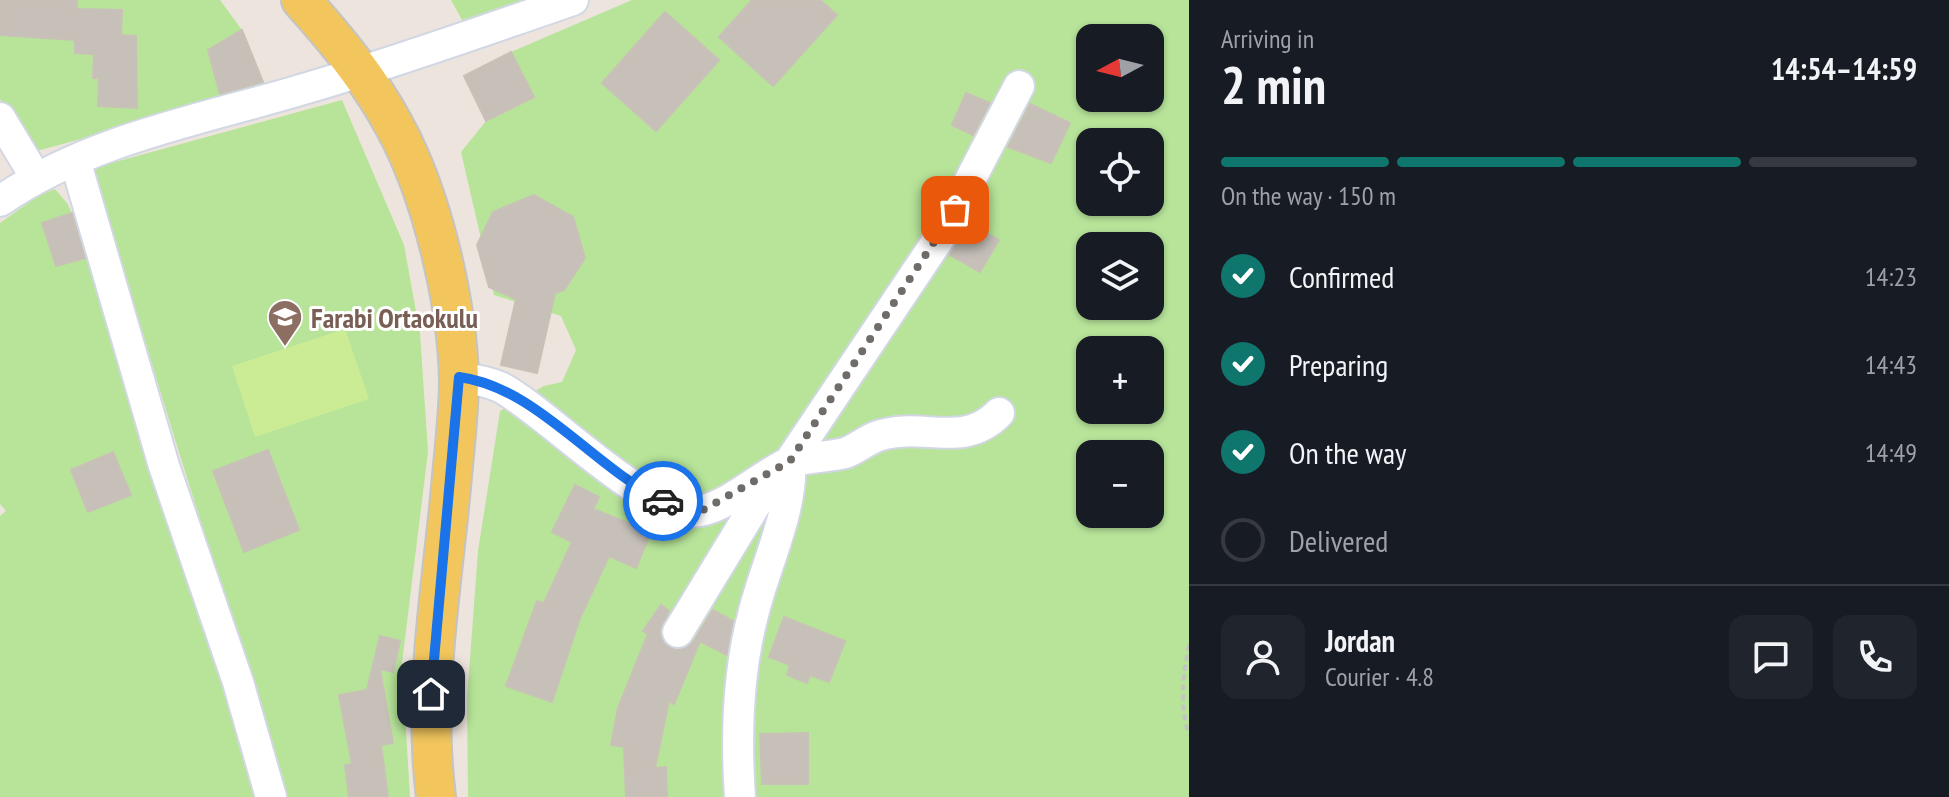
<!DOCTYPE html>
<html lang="en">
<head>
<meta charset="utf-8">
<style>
	:root { --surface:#171b24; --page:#20242c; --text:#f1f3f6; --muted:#9ea1a6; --line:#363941; --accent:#0f766e }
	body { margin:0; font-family:"PT Sans Narrow",sans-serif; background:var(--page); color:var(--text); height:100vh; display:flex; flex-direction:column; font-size:30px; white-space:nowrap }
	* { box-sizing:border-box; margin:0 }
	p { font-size:26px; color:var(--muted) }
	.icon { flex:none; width:44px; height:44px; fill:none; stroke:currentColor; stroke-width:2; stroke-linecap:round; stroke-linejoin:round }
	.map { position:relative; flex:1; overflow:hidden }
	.details { display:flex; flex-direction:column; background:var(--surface); width:760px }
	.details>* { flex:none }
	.needle { width:52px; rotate:263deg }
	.fabs { position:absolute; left:1076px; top:24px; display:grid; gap:16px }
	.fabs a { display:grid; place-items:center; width:88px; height:88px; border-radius:16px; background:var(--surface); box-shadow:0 2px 6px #0004; font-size:40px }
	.pin { position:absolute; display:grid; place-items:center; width:68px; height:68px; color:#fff; margin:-34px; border-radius:16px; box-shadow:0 4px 12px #0006 }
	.courier { position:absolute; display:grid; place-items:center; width:80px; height:80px; margin:-40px; border:6px solid #1a73e8; border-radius:50%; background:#fff; color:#222; box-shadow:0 2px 10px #0007 }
	.summary em { font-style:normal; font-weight:700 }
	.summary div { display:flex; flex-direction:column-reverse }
	.summary { display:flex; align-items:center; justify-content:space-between; height:136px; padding:0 32px }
	h1 { font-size:52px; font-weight:700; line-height:60px }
	.bar { display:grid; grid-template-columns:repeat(4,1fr); gap:12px 8px; align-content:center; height:96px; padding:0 32px }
	.bar i { height:10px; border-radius:6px; background:var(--line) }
	.bar .on { background:var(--accent) }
	.bar p { grid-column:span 4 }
	.line { display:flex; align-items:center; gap:20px; padding:0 32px; border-top:2px solid var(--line) }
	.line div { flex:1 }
	.round { display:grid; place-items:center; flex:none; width:84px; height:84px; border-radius:16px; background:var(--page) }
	ol { padding:0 32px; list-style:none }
	li { display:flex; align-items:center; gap:24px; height:88px }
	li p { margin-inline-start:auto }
	li .icon { padding:8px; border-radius:50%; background:var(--accent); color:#fff; stroke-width:4 }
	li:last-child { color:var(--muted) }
	li i { width:44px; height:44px; border:4px solid var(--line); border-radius:50% }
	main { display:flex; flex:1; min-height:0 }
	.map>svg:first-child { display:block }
	.green { fill:#b7e499; fill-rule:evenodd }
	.pitch { fill:#cceb95 }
	.building { fill:#c6c0b9; stroke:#c9c1b7; stroke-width:2 }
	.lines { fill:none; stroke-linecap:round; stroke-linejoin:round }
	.minor-casing { stroke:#d2d7e4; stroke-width:34 }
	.major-casing { stroke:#c4c4c4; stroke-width:42 }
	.path { stroke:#c4c4c4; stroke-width:4; stroke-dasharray:6 4; stroke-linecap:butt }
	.minor { stroke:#fff; stroke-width:30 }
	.major { stroke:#f2c65d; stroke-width:38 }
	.done { stroke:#6f6c69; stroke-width:8; stroke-dasharray:0 14.4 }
	.route { stroke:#1a73e8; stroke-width:10 }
	.labels { text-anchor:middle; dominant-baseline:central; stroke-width:6; stroke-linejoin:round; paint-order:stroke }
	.education-label { font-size:28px; font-weight:bold; fill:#785e54; stroke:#fff; text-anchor:start }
</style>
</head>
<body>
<main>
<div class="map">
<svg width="1189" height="797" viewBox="0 0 1189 797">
	<rect width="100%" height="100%" fill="#ede5dd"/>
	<path class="green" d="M0 0H220L242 30 263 83 185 111 33 152 0 99Z
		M451 0H525L516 6 462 20Z
		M632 0H1189V797H468L467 699 478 551 500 411 544 386 562 382 576 350 561 316 494 295 461 152 486 121 511 52ZM1090 38H1150V98H1090ZM1090 142H1150V202H1090ZM1090 246H1150V306H1090ZM1090 350H1150V410H1090ZM1090 454H1150V514H1090Z
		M342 100 404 245 420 333 428 452 402 663 410 797H283C264 694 225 600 194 500 159 390 127 279 93 168Z
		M55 189 67 203 88 246 258 797H0V516L6 511 0 504V223L38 196Z"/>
	<path class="pitch" d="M345 329 369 399 255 437 232 366Z"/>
	<path class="building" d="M0 0H77V9L122 10 121 35 136 36 137 108 98 106 99 78H93L94 54 75 53V40L0 35Z
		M752 0H820L837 15 773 86 719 37Z
		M665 12 719 60 656 131 602 83Z
		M242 30 263 82 220 94 208 50Z
		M511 52 534 97 486 121 464 76Z
		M966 93 990 103 973 135 952 125Z
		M1030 104 1070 123 1051 163 1008 147Z
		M534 195 573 217 585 258 564 290 555 293 537 373 501 365 516 299 489 287 477 245 493 212Z
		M72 213 85 258 56 266 42 223Z
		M969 223 999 240 980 272 950 255Z
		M268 450 299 530 244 552 213 471Z
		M113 452 131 495 88 512 71 470Z
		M575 485 599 497 593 509 651 532 636 568 609 556 580 618 552 702 506 686 537 601 544 603 572 542 552 532Z
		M661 605 669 611 660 631 662 640 677 650 693 642 713 610 733 621 727 655 700 641 674 704 669 701 655 768 666 767 667 797H626L624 747 611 745 618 708 648 634 643 631Z
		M784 617 845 641 829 682 810 675 807 683 787 675 790 665 769 657Z
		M380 636 400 641 393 672 380 669 393 743 381 745 388 797H349L345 765 352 764 339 695 367 690Z
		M808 733V784H762L760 734Z"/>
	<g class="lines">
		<defs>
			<path id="minor" d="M0 118 36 178
				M75 160 164 466 238 682 271 797
				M0 201C89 139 205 119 307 88 397 62 485 30 573 0
				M459 377C473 379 486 381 500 387 548 412 648 519 700 511 730 505 759 477 786 464 796 458 830 457 845 453 857 449 866 440 878 436 922 421 963 450 999 413
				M678 632 765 489 778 475
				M740 797C736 739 738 672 753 615 764 568 794 508 790 461L942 234 1019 86"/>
			<path id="major" d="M301 0C336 39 370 80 395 127 432 195 457 301 459 379 459 411 455 444 452 476 443 584 422 688 436 797"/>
		</defs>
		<use href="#minor" class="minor-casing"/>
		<use href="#major" class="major-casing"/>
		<path class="path" d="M1189 645C1183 675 1179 705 1189 735"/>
		<use href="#minor" class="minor"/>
		<use href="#major" class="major"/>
	</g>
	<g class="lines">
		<path class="done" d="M663 501 682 510 701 511 790 461 955 210"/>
		<path class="route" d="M431 694 459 377C536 387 593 467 663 501"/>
	</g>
	<defs>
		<symbol id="school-pin" viewBox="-11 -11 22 30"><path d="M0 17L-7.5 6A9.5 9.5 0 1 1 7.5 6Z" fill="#8d6e63" stroke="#fff"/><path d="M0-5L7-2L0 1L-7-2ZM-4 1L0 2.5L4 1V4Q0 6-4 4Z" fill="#fff"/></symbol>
	</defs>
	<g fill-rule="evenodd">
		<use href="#school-pin" x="265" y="297" width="40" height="54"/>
	</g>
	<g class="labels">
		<g class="education-label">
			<text x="311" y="317">Farabi Ortaokulu</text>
		</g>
	</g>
</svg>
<div class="fabs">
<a><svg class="needle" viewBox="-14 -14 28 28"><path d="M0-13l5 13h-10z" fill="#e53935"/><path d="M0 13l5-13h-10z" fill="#9ea1a6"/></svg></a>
<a><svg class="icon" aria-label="locate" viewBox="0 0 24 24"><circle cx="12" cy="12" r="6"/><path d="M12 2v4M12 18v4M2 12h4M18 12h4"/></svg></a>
<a><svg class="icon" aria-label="layers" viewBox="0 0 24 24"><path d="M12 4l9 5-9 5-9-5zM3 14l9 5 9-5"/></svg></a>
<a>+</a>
<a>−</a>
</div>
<div class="pin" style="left:955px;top:210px;background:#ea580c"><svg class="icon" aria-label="bag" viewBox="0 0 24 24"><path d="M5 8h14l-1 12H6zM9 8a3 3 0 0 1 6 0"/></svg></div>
<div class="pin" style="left:431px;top:694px;background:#1f2937"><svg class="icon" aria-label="home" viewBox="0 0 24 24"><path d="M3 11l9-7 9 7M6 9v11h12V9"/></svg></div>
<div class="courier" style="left:663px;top:501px"><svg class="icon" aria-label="car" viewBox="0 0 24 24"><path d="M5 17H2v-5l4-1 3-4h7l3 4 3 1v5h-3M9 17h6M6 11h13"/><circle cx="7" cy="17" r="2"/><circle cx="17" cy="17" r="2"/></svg></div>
</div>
<section class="details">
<div class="summary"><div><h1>2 min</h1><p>Arriving in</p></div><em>14:54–14:59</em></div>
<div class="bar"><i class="on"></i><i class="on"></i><i class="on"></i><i></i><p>On the way · 150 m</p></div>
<ol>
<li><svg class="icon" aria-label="check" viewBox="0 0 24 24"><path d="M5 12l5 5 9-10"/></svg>Confirmed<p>14:23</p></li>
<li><svg class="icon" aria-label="check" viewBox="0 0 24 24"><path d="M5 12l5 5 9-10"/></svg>Preparing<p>14:43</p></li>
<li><svg class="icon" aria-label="check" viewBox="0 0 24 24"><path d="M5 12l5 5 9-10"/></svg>On the way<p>14:49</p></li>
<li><i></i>Delivered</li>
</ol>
<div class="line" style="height:144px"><a class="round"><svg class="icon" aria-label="person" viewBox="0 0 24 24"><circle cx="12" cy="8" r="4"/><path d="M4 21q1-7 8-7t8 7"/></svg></a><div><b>Jordan</b><p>Courier · 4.8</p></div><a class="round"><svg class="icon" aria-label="chat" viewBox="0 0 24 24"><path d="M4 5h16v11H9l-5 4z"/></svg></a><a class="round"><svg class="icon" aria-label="phone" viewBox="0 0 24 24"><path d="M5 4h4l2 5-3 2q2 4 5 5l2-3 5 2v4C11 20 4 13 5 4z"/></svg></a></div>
</section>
</main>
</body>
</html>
